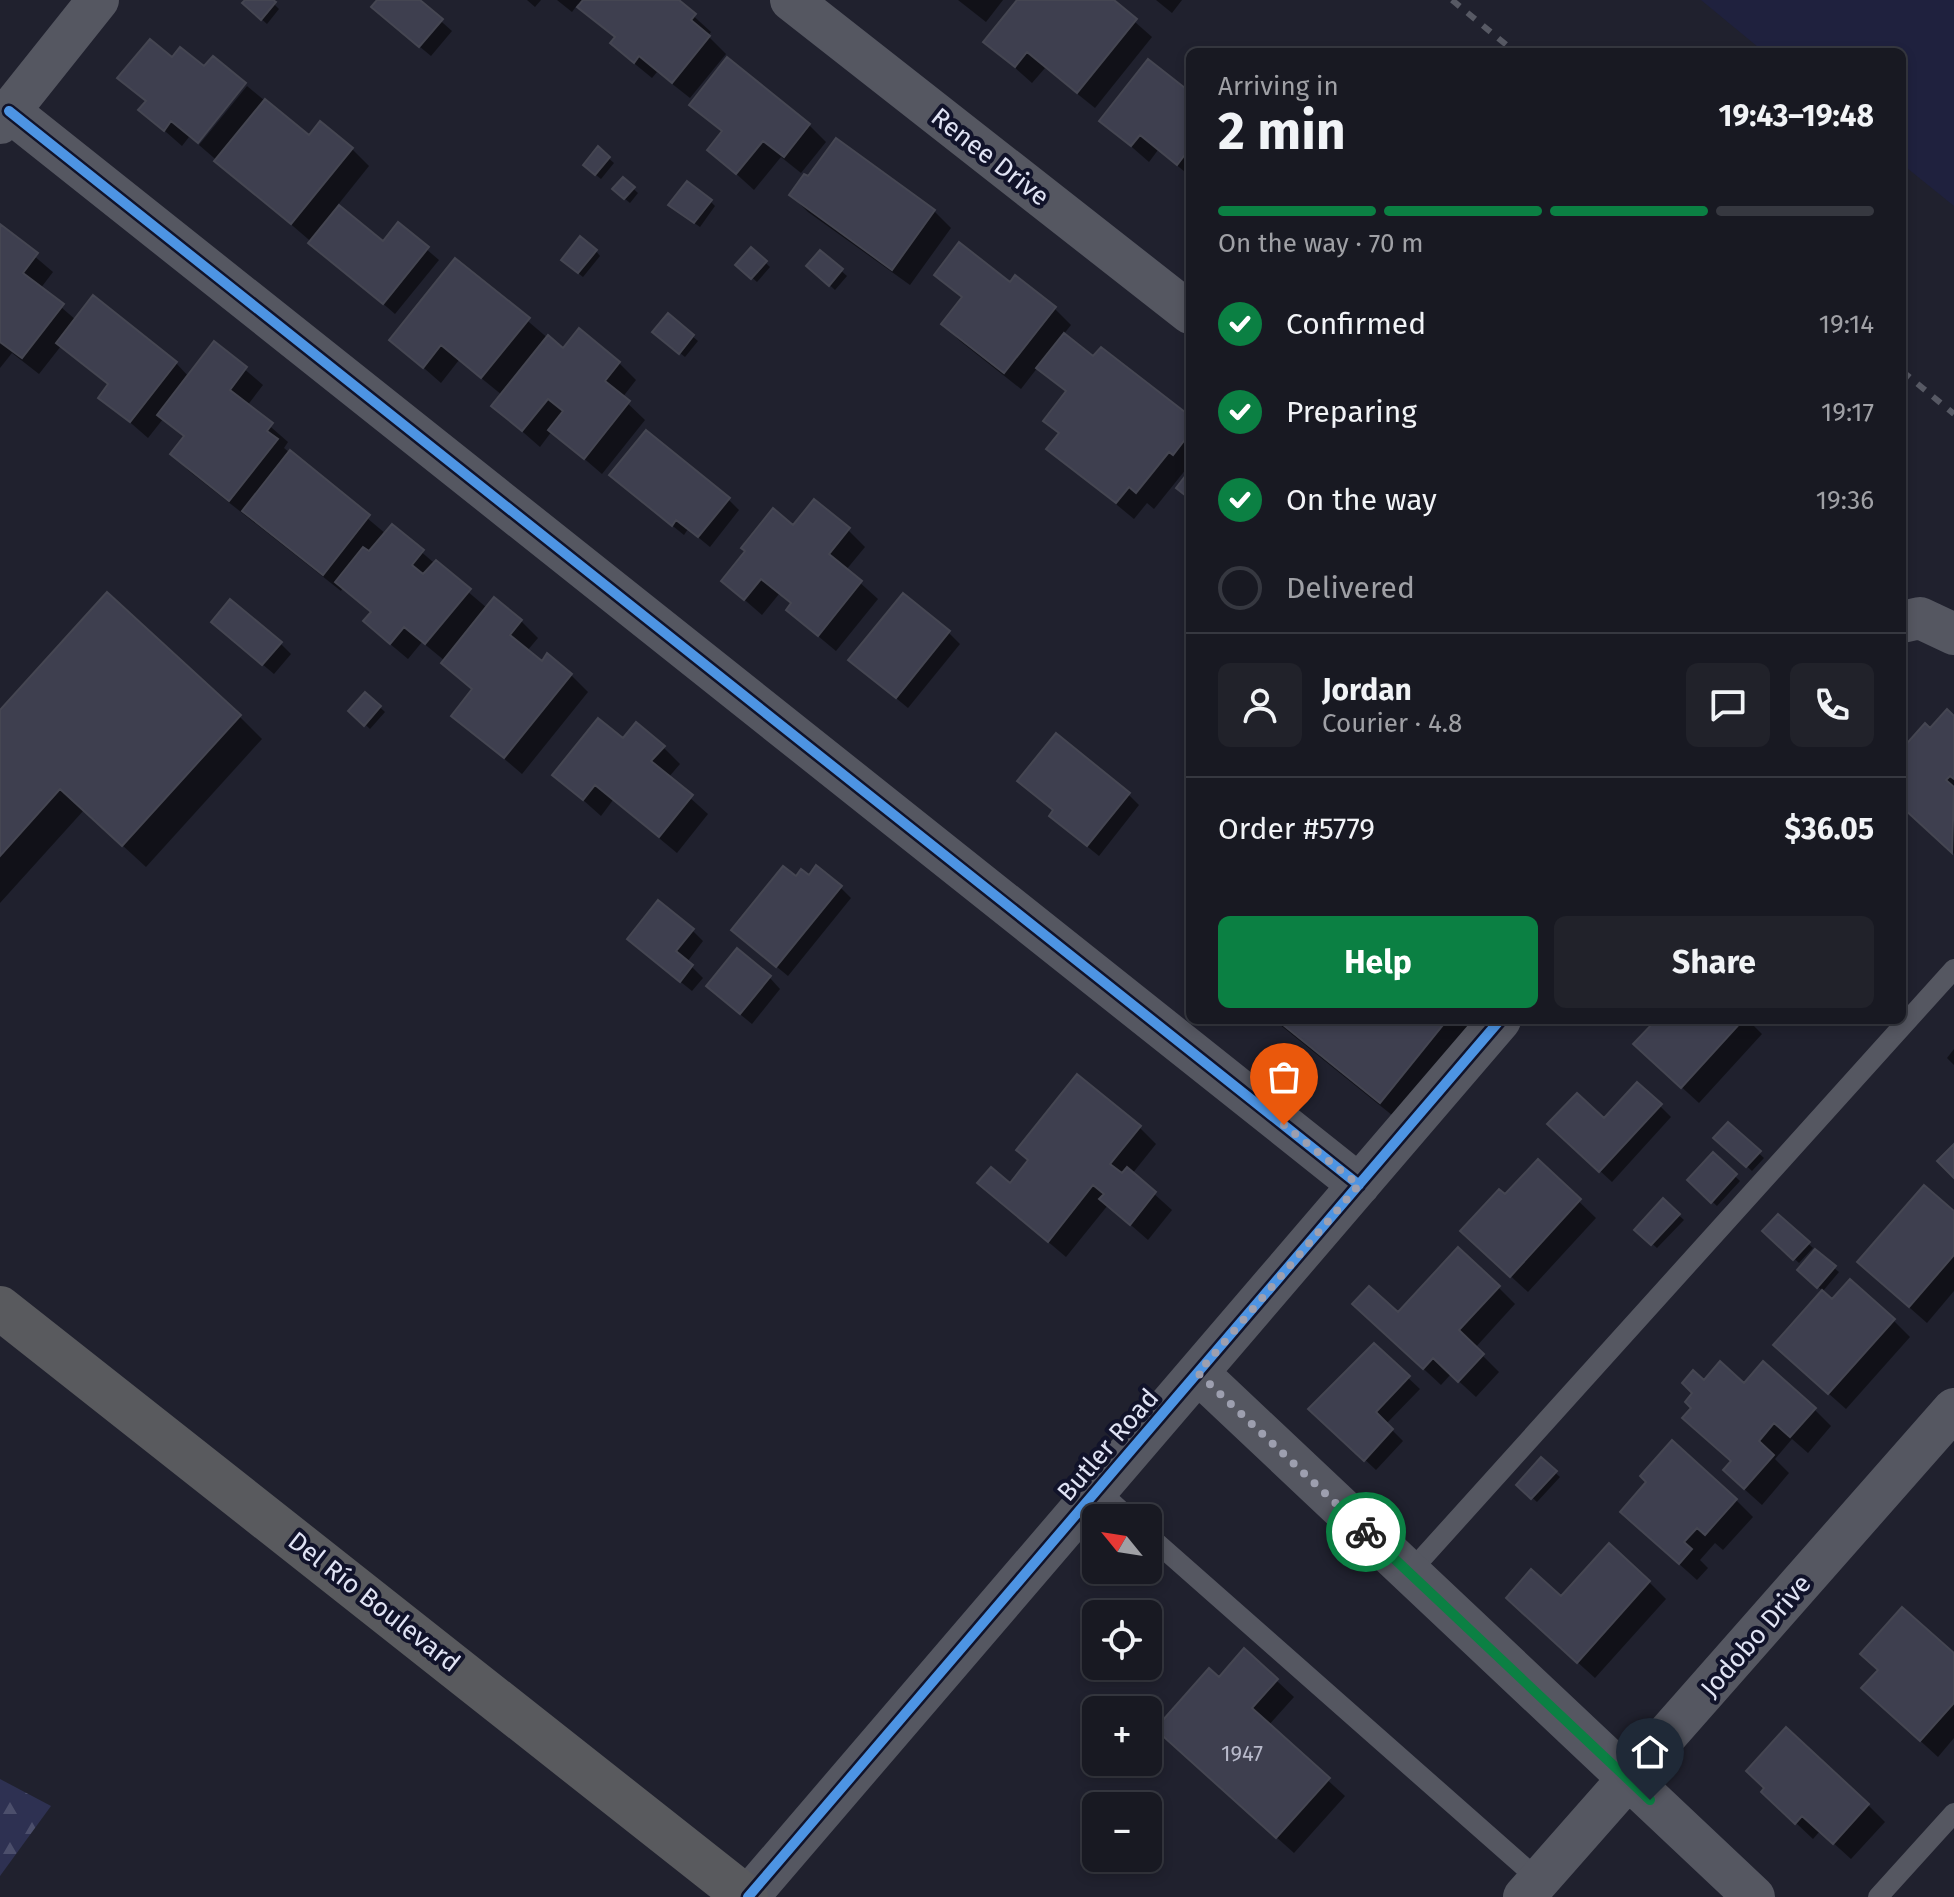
<!DOCTYPE html>
<html lang="en">
<head>
<meta charset="utf-8">
<style>
	:root { --surface:#181922; --page:#21222a; --text:#f1f3f6; --muted:#9fa0a5; --line:#363840; --accent:#0b8043 }
	body { margin:0; font-family:"Fira Sans",sans-serif; background:var(--page); color:var(--text); height:100vh; display:flex; flex-direction:column; font-size:30px; white-space:nowrap }
	* { box-sizing:border-box; margin:0 }
	p { font-size:26px; color:var(--muted) }
	.icon { flex:none; width:44px; height:44px; fill:none; stroke:currentColor; stroke-width:2; stroke-linecap:round; stroke-linejoin:round }
	.map { position:relative; flex:1; overflow:hidden }
	.details { position:absolute; left:1186px; top:48px; width:720px; height:976px; display:flex; flex-direction:column; background:var(--surface); border-radius:12px; box-shadow:0 4px 12px #0003,0 0 0 2px var(--line) }
	.details>* { flex:none }
	.needle { width:52px; rotate:300deg }
	.buttons { position:absolute; left:1082px; top:1504px; display:grid; gap:16px }
	.buttons a { display:grid; place-items:center; width:80px; height:80px; border-radius:12px; background:var(--surface); box-shadow:0 4px 12px #0003,0 0 0 2px var(--line); font-size:40px }
	.pin { position:absolute; display:grid; place-items:center; width:68px; height:68px; color:#fff; margin:-82px -34px; border-radius:50% 50% 50% 0; rotate:-45deg; box-shadow:0 0 8px #0007 }
	.pin .icon { rotate:45deg }
	.courier { position:absolute; display:grid; place-items:center; width:80px; height:80px; margin:-40px; border:6px solid #0b8043; border-radius:50%; background:#fff; color:#222; box-shadow:0 2px 10px #0007 }
	.headline em { font-style:normal; font-weight:700 }
	.headline div { display:flex; flex-direction:column-reverse }
	.headline { display:flex; align-items:center; justify-content:space-between; height:136px; padding:0 32px }
	h1 { font-size:52px; font-weight:700; line-height:60px }
	.bar { display:grid; grid-template-columns:repeat(4,1fr); gap:12px 8px; align-content:center; height:96px; padding:0 32px }
	.bar i { height:10px; border-radius:6px; background:var(--line) }
	.bar .selected { background:var(--accent) }
	.bar p { grid-column:span 4 }
	.line { display:flex; align-items:center; gap:20px; padding:0 32px; border-top:2px solid var(--line) }
	.line div { flex:1 }
	.round { display:grid; place-items:center; flex:none; width:84px; height:84px; border-radius:12px; background:var(--page) }
	ol { padding:0 32px; list-style:none }
	li { display:flex; align-items:center; gap:24px; height:88px }
	li p { margin-inline-start:auto }
	li .icon { padding:8px; border-radius:50%; background:var(--accent); color:#fff; stroke-width:4 }
	li:last-child { color:var(--muted) }
	li i { width:44px; height:44px; border:4px solid var(--line); border-radius:50% }
	.cta { display:flex; gap:16px; margin-top:auto; padding:16px 32px }
	.cta a { flex:1; height:92px; border-radius:12px; background:var(--accent); color:#fff; font-size:32px; font-weight:700; line-height:92px; text-align:center }
	.cta a+a { background:var(--page); color:var(--text) }
	.map>svg:first-child { display:block }
	.built { fill:#1f213e }
	.forest { fill:url(#forest-firs) }
	.shadow { fill:#0007 }
	.building { fill:#3e3f4f; stroke:#454652; stroke-width:2 }
	.lines { fill:none; stroke-linecap:round; stroke-linejoin:round }
	.service { stroke:#555761; stroke-width:20 }
	.minor { stroke:#555761; stroke-width:42 }
	.primary { stroke:#595a5e; stroke-width:44 }
	.rail { stroke:#575964; stroke-width:6; stroke-dasharray:10 10; stroke-linecap:butt }
	.cycleway-casing { stroke:#11132a; stroke-width:15 }
	.cycleway { stroke:#4d94e3; stroke-width:10 }
	.done { stroke:#9d9faf; stroke-width:8; stroke-dasharray:0 14.4 }
	.route { stroke:#0b8043; stroke-width:10 }
	.labels { text-anchor:middle; dominant-baseline:central; stroke-width:8; stroke-linejoin:round; paint-order:stroke }
	.number-label { font-size:22px; fill:#b8bacb }
	.street-label { font-size:26px; fill:#e0e3f4; stroke:#11132a }
</style>
</head>
<body>
<div class="map">
<svg width="1954" height="1897" viewBox="0 0 1954 1897">
	<defs>
		<pattern id="forest-firs" width="22" height="20" patternUnits="userSpaceOnUse" patternTransform="scale(2)"><rect width="22" height="20" fill="#2e3152"/><path d="M5 1l3.5 6h-7zM16 11l3.5 6h-7z" fill="#4c4f6c"/></pattern>
	</defs>
	<rect width="100%" height="100%" fill="#20212e"/>
	<path class="built" d="M1701 0H1954V206L1902 164V52H1764Z"/>
	<path class="forest" d="M0 1779 51 1806 0 1876Z"/>
	<path class="shadow" d="M247 0H270L279 9 267 24 244 3Z
		M380 0H417L452 31 431 56 385 18Z
		M527 0H541L535 7Z
		M557 0H676L711 32 708 36 726 54 690 98 657 72 652 78 630 60 613 43 616 39 578 4 572 12Z
		M958 0H1003L986 22Z
		M1020 0H1110L1152 37 1095 108 1045 68 1032 83 986 42Z
		M1156 0H1182L1172 13Z
		M172 60 244 84 196 142 189 137 182 146 141 110 147 103 120 78Z
		M247 86 309 138 352 149 369 166 337 206 383 244 398 225 439 260 395 314 199 145Z
		M1190 95V176L1158 150 1149 162 1102 121Z
		M692 104 809 125 826 142 801 173 781 157 754 190 710 150 724 133Z
		M598 149 614 163 601 179 590 170Z
		M623 179 638 193 630 203 619 194Z
		M791 195 934 211 951 228 910 285 808 212Z
		M710 201 715 206 700 227 676 210Z
		M0 227 53 272 40 289 76 320 176 363 189 377 215 344 263 385 247 406 288 442 284 448 290 453 386 534 392 527 487 608 521 621 538 638 527 651 542 664 571 675 588 692 522 774 454 716 473 691 445 661 422 642 408 659 383 638 372 613 343 587 341 591 189 471 172 454 185 438 163 419 148 438 101 397 109 386 61 346 39 374 12 353 0 368Z
		M751 249 770 267 757 282 738 265Z
		M596 251 600 256 583 277 568 265Z
		M821 253 847 276 835 290 809 266Z
		M456 260 563 351 619 363 636 380 622 398 645 420 602 474 552 431 540 447 493 406 502 395 459 360 441 383 392 340Z
		M936 275 1010 285 1054 308 1071 325 1063 335 1093 359 1190 419V470L1187 468 1154 509 1147 503 1134 519 1049 449 1060 435 1046 420 1067 393 1038 367 1021 389 960 341 943 324 963 299Z
		M668 316 698 341 685 357 660 337Z
		M623 486 728 499 739 510 710 547 688 529 684 535Z
		M793 527 848 530 865 547 846 570 878 599 836 651 806 626 789 610 792 605 779 594 762 615 723 581 748 552Z
		M225 633 280 643 291 654 274 674Z
		M949 633 960 644 908 708 862 670Z
		M366 694 385 712 370 729 351 711Z
		M0 713 239 716 262 739 146 867 84 810 0 903Z
		M1954 719V854L1902 806V752Z
		M623 741 663 747 680 764 668 778 708 814 677 853 613 800 601 816 555 775Z
		M1031 792 1128 794 1139 805 1099 856 1063 827 1055 812Z
		M796 879 840 887 851 898 788 976 745 941Z
		M692 930 703 941 687 962 703 978 692 991 641 950Z
		M770 978 780 989 752 1024 719 997Z
		M1274 1020H1487L1403 1124Z
		M1658 1020H1748L1762 1034 1699 1103 1653 1061Z
		M1954 1049V1065L1947 1058Z
		M1638 1084 1671 1117 1612 1182 1561 1135 1604 1121Z
		M1728 1125 1764 1158 1752 1171 1716 1138Z
		M1140 1128 1156 1144 1132 1174 1172 1210 1148 1240 1108 1205 1066 1257 979 1183 1010 1185Z
		M1713 1155 1740 1181 1717 1206 1689 1180Z
		M1538 1162 1596 1218 1528 1292 1480 1248 1505 1197Z
		M1663 1201 1684 1220 1657 1248 1637 1230Z
		M1954 1214V1291L1927 1323 1877 1279Z
		M1779 1216 1813 1248 1799 1263 1765 1231Z
		M1834 1268 1839 1272 1823 1291 1804 1275Z
		M1498 1287 1515 1304 1475 1348 1499 1372 1476 1397 1451 1374 1441 1385 1372 1321Z
		M1833 1302 1893 1320 1910 1337 1846 1409 1793 1362Z
		M1374 1346 1420 1389 1386 1424 1403 1441 1376 1470 1311 1409Z
		M1704 1383 1814 1409 1831 1426 1808 1453 1792 1439 1775 1459 1789 1473 1762 1505 1742 1487 1733 1462 1694 1408Z
		M1541 1460 1560 1477 1537 1502 1518 1485Z
		M1736 1500 1753 1517 1723 1550 1715 1543 1700 1560 1708 1568 1697 1580 1640 1529Z
		M1649 1582 1666 1599 1595 1678 1525 1615 1562 1598Z
		M1245 1651 1294 1697 1268 1726 1345 1796 1294 1853 1174 1746 1219 1680Z
		M1954 1656V1738L1938 1757 1881 1705 1879 1671Z
		M1868 1805 1885 1822 1851 1859 1820 1831 1813 1839 1780 1808Z"/>
	<path class="building" d="M245 0H273L276 2 261 20 242 3Z
		M377 0H420L443 19 419 47 371 7Z
		M583 0H679L696 14 691 20 710 36 672 83 639 56 634 63 610 43 615 37 577 7Z
		M1017 0H1114L1137 19 1077 93 1027 52 1015 67 983 42Z
		M150 39 172 57 180 47 204 66 213 56 246 83 198 143 171 121 164 131 138 110 146 101 117 78Z
		M727 57 810 124 784 157 763 141 736 174 707 150 722 131 689 105Z
		M1148 59 1190 92V148L1177 165 1140 135 1131 146 1099 121Z
		M265 99 309 135 320 121 353 148 291 224 214 161Z
		M836 138 935 210 892 270 789 195 804 174 808 176Z
		M598 146 610 157 595 175 583 165Z
		M623 177 635 187 624 199 612 189Z
		M687 181 712 200 694 223 668 205Z
		M339 205 383 241 398 222 429 247 383 304 308 243Z
		M0 224 38 253 23 273 64 304 22 358 0 342Z
		M580 236 597 250 578 273 561 260Z
		M959 242 1010 282 1015 275 1056 307 1004 373 941 324 962 297 934 275Z
		M751 247 767 261 751 279 735 265Z
		M820 250 843 269 829 286 806 266Z
		M455 258 530 318 481 378 441 345 423 368 389 340Z
		M93 295 177 362 130 422 98 398 108 384 56 343Z
		M668 313 694 335 679 354 652 332Z
		M579 328 620 362 605 381 630 401 584 459 548 430 563 411 548 399 522 431 491 406 548 335 563 348Z
		M1064 333 1093 356 1101 347 1190 416V433L1173 455 1169 452 1136 493 1129 487 1116 503 1046 449 1059 433 1043 421 1066 391 1036 368Z
		M214 341 247 367 230 390 273 423 267 431 278 439 229 501 170 454 184 436 157 415Z
		M646 430 730 498 698 537 676 520 672 526 609 475Z
		M290 450 370 515 323 575 242 511Z
		M1190 470V499L1176 488Z
		M814 499 850 528 829 554 862 581 818 636 786 610 791 603 761 579 744 600 721 581 745 551 741 548 773 508 793 525Z
		M392 524 424 550 412 565 423 574 436 560 471 589 425 644 404 627 390 644 363 621 371 612 335 582 363 547 369 551Z
		M107 592 241 715 122 846 60 789 0 856V710Z
		M903 593 950 631 896 698 848 660Z
		M494 597 522 620 510 635 542 661 547 653 572 674 504 758 451 716 472 689 441 663Z
		M230 599 282 642 262 665 211 622Z
		M365 692 381 706 364 726 348 711Z
		M1947 709 1954 716V779L1950 776 1946 780 1954 787 1952 853 1902 807V749L1925 723 1930 728Z
		M598 718 623 738 636 722 665 746 651 761 693 795 659 837 595 785 583 800 552 775Z
		M1056 733 1130 793 1087 846 1049 816 1053 810 1017 781Z
		M816 865 842 886 776 967 731 930 783 866 796 876 801 869 809 875Z
		M658 900 694 929 676 951 693 965 680 982 627 939Z
		M737 948 771 976 740 1014 706 986Z
		M1277 1020H1447L1380 1103Z
		M1656 1020H1743L1681 1088 1633 1044Z
		M1077 1074 1141 1126 1110 1164 1122 1173 1127 1167 1156 1192 1130 1225 1099 1199 1104 1194 1093 1185 1048 1242 977 1183 991 1167 1010 1183 1028 1160 1016 1150Z
		M1637 1082 1662 1104 1599 1172 1547 1124 1577 1093 1604 1118Z
		M1728 1122 1761 1151 1746 1167 1713 1138Z
		M1954 1144V1178L1937 1161Z
		M1713 1152 1737 1174 1711 1203 1687 1180Z
		M1538 1159 1581 1199 1510 1277 1460 1231 1499 1189 1505 1194Z
		M1924 1185 1954 1211V1255L1909 1307 1857 1262Z
		M1663 1198 1680 1214 1651 1245 1634 1230Z
		M1778 1214 1810 1242 1793 1260 1762 1231Z
		M1458 1247 1500 1286 1459 1330 1484 1354 1458 1382 1433 1358 1423 1369 1352 1304 1369 1286 1398 1312Z
		M1815 1249 1836 1266 1817 1288 1797 1270Z
		M1850 1279 1895 1319 1828 1394 1773 1345 1822 1290 1832 1299Z
		M1374 1343 1410 1376 1376 1412 1393 1429 1364 1461 1308 1409Z
		M1720 1361 1744 1383 1763 1361 1816 1408 1790 1437 1774 1423 1759 1441 1774 1455 1744 1489 1723 1470 1731 1461 1682 1418 1691 1408 1685 1402 1692 1393 1682 1383 1693 1370 1704 1380Z
		M1672 1440 1737 1499 1705 1535 1697 1528 1684 1542 1692 1549 1679 1564 1620 1512 1646 1482 1640 1476Z
		M1541 1457 1557 1471 1531 1499 1516 1485Z
		M1609 1543 1650 1581 1577 1663 1506 1598 1531 1569 1561 1596Z
		M1902 1607 1954 1653V1703L1920 1741 1861 1688 1878 1670 1860 1654Z
		M1244 1648 1278 1679 1252 1708 1330 1778 1276 1838 1155 1729 1209 1668 1219 1677Z
		M1786 1727 1869 1804 1833 1844 1802 1816 1795 1824 1761 1792 1764 1788 1746 1771Z"/>
	<g class="lines">
		<path class="service" d="M1098 1490 1129 1518
			M1148 1535 1539 1880
			M1409 1573 1954 969
			M1878 1897 1954 1813"/>
		<path class="minor" d="M791 0 1190 313
			M9 111 1359 1185
			M0 123 98 0
			M1902 622 1920 618 1954 634
			M1198 1373 1754 1897
			M748 1897 1500 1020
			M1524 1897 1954 1409"/>
		<path class="primary" d="M0 1308 746 1897"/>
		<path class="rail" d="M1452 0 1515 52
			M1902 371 1954 414"/>
		<defs>
			<path id="cycleway" d="M9 111 1359 1185
				M748 1897 1500 1020"/>
		</defs>
		<use href="#cycleway" class="cycleway-casing"/>
		<use href="#cycleway" class="cycleway"/>
	</g>
	<g class="lines">
		<path class="done" d="M1284 1125 1359 1185 1198 1373 1366 1532"/>
		<path class="route" d="M1366 1532 1650 1800"/>
	</g>
	<g class="labels">
		<g class="number-label">
			<text x="1242" y="1753">1947</text>
		</g>
		<g class="street-label">
			<text transform="translate(990 157) rotate(38)">Renee Drive</text>
			<text transform="translate(1108 1445) rotate(-49)">Butler Road</text>
			<text transform="translate(374 1602) rotate(38)">Del Río Boulevard</text>
			<text transform="translate(1756 1636) rotate(-49)">Jodobo Drive</text>
		</g>
	</g>
</svg>
<div class="buttons">
<a><svg class="needle" viewBox="-14 -14 28 28"><path d="M0-13l5 13h-10z" fill="#e53935"/><path d="M0 13l5-13h-10z" fill="#9fa0a5"/></svg></a>
<a><svg class="icon" aria-label="locate" viewBox="0 0 24 24"><circle cx="12" cy="12" r="6"/><path d="M12 2v4M12 18v4M2 12h4M18 12h4"/></svg></a>
<a>+</a>
<a>−</a>
</div>
<div class="pin" style="left:1284px;top:1125px;background:#ea580c"><svg class="icon" aria-label="bag" viewBox="0 0 24 24"><path d="M5 8h14l-1 12H6zM9 8a3 3 0 0 1 6 0"/></svg></div>
<div class="pin" style="left:1650px;top:1800px;background:#1f2937"><svg class="icon" aria-label="home" viewBox="0 0 24 24"><path d="M3 11l9-7 9 7M6 9v11h12V9"/></svg></div>
<div class="courier" style="left:1366px;top:1532px"><svg class="icon" aria-label="bike" viewBox="0 0 24 24"><circle cx="6" cy="16" r="4"/><circle cx="18" cy="16" r="4"/><path d="M6 16l4-8h5l3 8M10 8l3 8H6M13 5h3"/></svg></div>
<section class="details">
<div class="headline"><div><h1>2 min</h1><p>Arriving in</p></div><em>19:43–19:48</em></div>
<div class="bar"><i class="selected"></i><i class="selected"></i><i class="selected"></i><i></i><p>On the way · 70 m</p></div>
<ol>
<li><svg class="icon" aria-label="check" viewBox="0 0 24 24"><path d="M5 12l5 5 9-10"/></svg>Confirmed<p>19:14</p></li>
<li><svg class="icon" aria-label="check" viewBox="0 0 24 24"><path d="M5 12l5 5 9-10"/></svg>Preparing<p>19:17</p></li>
<li><svg class="icon" aria-label="check" viewBox="0 0 24 24"><path d="M5 12l5 5 9-10"/></svg>On the way<p>19:36</p></li>
<li><i></i>Delivered</li>
</ol>
<div class="line" style="height:144px"><a class="round"><svg class="icon" aria-label="person" viewBox="0 0 24 24"><circle cx="12" cy="8" r="4"/><path d="M4 21q1-7 8-7t8 7"/></svg></a><div><b>Jordan</b><p>Courier · 4.8</p></div><a class="round"><svg class="icon" aria-label="chat" viewBox="0 0 24 24"><path d="M4 5h16v11H9l-5 4z"/></svg></a><a class="round"><svg class="icon" aria-label="phone" viewBox="0 0 24 24"><path d="M5 4h4l2 5-3 2q2 4 5 5l2-3 5 2v4C11 20 4 13 5 4z"/></svg></a></div>
<div class="line" style="height:104px"><div>Order #5779</div><b>$36.05</b></div>
<div class="cta"><a>Help</a><a>Share</a></div>
</section>
</div>
</body>
</html>
